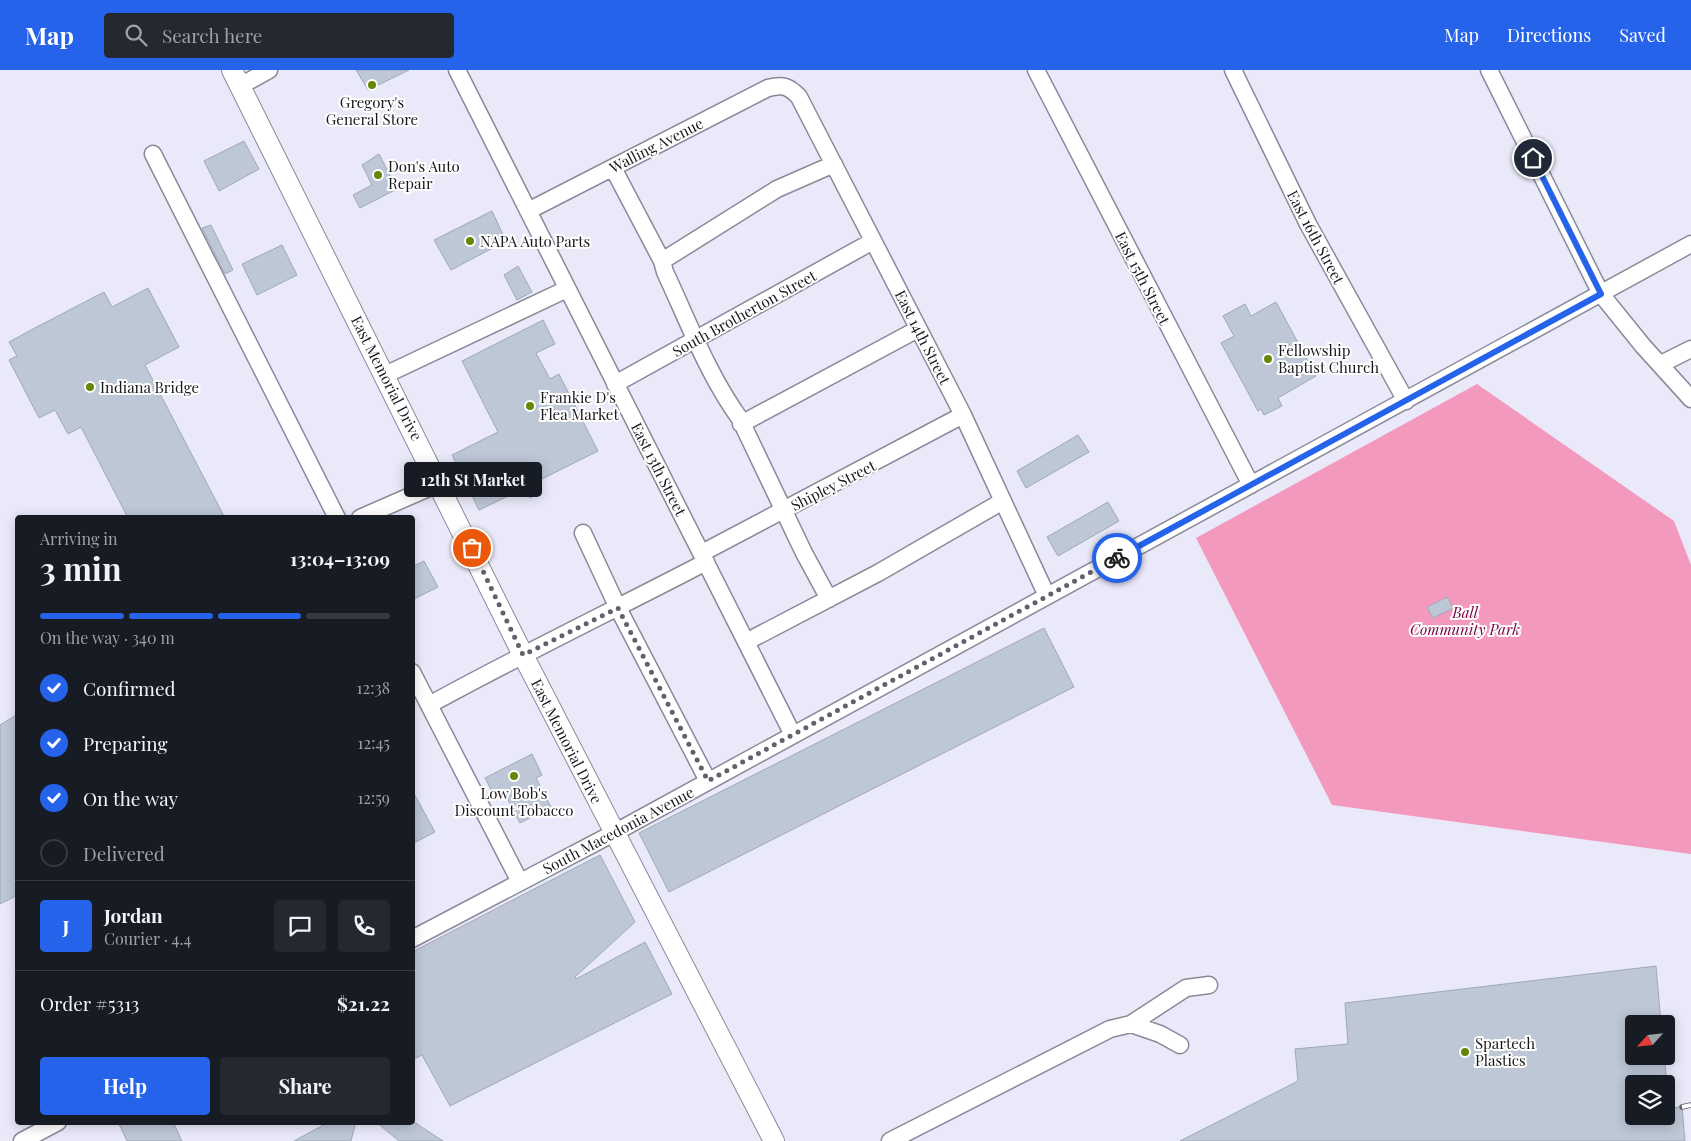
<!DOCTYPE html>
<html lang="en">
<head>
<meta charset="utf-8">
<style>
	:root { --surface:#171b24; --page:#242831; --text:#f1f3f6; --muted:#9ea1a6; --line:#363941; --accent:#2563eb }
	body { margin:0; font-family:"Playfair Display",serif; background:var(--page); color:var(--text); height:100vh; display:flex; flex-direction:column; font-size:19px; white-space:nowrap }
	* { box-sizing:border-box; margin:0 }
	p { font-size:16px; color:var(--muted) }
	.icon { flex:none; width:28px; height:28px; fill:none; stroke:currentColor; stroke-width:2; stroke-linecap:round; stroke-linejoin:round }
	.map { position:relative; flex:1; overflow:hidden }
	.details { position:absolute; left:15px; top:445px; width:400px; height:610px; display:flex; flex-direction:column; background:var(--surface); border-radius:5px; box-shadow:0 2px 12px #0003 }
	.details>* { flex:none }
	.needle { width:32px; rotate:243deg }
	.controls { position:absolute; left:1625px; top:945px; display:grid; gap:10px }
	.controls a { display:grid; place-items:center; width:50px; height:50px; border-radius:5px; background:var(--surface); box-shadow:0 2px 12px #0003; font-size:25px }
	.pin { position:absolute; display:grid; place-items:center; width:42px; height:42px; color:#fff; margin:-21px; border:2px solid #fff; border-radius:50%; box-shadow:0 1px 5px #0007 }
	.courier { position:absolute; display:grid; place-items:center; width:50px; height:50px; margin:-25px; border:4px solid #2563eb; border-radius:50%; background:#fff; color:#222; box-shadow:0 1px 6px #0007 }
	.bubble { position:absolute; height:35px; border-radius:5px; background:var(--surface); box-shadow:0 2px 12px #0003; font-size:16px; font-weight:700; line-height:35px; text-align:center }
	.headline em { font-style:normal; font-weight:700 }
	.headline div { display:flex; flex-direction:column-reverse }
	.headline { display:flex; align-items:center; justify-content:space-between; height:85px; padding:0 25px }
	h1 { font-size:32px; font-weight:700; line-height:38px }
	.bar { display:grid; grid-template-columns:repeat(4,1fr); gap:8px 5px; align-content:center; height:60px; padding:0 25px }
	.bar i { height:6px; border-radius:4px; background:var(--line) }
	.bar .selected { background:var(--accent) }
	.bar p { grid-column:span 4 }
	.line { display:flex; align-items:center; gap:12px; padding:0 25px; border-top:1px solid var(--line) }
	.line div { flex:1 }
	.round { display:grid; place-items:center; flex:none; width:52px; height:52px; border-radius:5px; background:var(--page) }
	ol { padding:0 25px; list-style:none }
	li { display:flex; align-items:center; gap:15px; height:55px }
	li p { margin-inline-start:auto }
	li .icon { padding:5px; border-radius:50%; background:var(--accent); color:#fff; stroke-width:4 }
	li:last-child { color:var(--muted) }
	li i { width:28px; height:28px; border:2px solid var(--line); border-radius:50% }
	.button { display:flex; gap:10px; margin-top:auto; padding:10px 25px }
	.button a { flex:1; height:58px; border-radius:5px; background:var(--accent); color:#fff; font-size:20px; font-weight:700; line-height:58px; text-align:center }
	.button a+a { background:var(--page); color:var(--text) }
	header { display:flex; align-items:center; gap:30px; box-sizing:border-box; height:70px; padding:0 25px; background:var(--accent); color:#fff }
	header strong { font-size:24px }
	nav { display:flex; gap:28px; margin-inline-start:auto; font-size:18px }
	.search { width:350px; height:45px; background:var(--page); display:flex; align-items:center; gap:12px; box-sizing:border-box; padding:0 18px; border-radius:5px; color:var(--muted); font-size:19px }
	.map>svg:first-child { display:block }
	.green { fill:#f499be }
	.building { fill:#bdc7d5; stroke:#9fa9b6 }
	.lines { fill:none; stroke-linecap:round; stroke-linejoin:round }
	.minor-casing { stroke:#8a8999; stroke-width:19 }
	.major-casing { stroke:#8a8999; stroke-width:22 }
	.minor { stroke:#fff; stroke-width:16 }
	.major { stroke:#fff; stroke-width:20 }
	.rail-casing { stroke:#61606a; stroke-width:5.5 }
	.rail { stroke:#fff; stroke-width:4; stroke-dasharray:11; stroke-linecap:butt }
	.done { stroke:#62606a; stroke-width:5; stroke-dasharray:0 9 }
	.route { stroke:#2563eb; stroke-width:6 }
	.poi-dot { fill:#658707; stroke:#fff; stroke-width:2 }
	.labels { text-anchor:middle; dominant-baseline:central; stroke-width:4; stroke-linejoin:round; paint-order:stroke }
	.poi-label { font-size:15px; fill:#18171d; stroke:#fff; text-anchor:start }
	.street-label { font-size:15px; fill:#18171d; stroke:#fff }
	.park-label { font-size:15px; font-style:italic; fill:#760045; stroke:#fff }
</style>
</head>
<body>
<header>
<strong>Map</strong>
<div class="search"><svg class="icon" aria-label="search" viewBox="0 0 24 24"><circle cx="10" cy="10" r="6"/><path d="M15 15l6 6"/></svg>Search here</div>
<nav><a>Map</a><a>Directions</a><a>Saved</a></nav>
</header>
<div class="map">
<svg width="1691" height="1071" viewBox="0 0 1691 1071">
	<rect width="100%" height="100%" fill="#eae9fa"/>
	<path class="green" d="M1477 314 1674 451 1691 495V784L1332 735 1196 468Z"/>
	<path class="building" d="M356 0H409L368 20Z
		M244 71 259 99 219 121 204 91Z
		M379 84 397 119 360 138 353 125 372 115 362 95Z
		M492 141 506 171 451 200 434 170Z
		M211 155 233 200 225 204 202 158Z
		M282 175 297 205 257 225 242 194Z
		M518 196 532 222 517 230 504 205Z
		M148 218 179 277 145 295 225 448H128L81 357 68 364 55 340 39 348 9 290 17 286 9 272 31 260 104 222 112 237Z
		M1276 232 1316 306 1278 328 1282 336 1264 345 1261 339 1258 341 1221 273 1234 266 1223 246 1245 234 1251 246Z
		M543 250 555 274 536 283 550 309 559 304 598 381 536 412 541 422 530 428 525 418 479 440 452 385 498 362 462 291Z
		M1078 365 1089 382 1026 418 1017 401Z
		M1108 432 1119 451 1058 486 1047 467Z
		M424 491 438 517 412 530V497Z
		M1447 527 1453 538 1433 548 1427 537Z
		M1044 558 1074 617 669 822 639 763Z
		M18 644V825L0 834V655Z
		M532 684 542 705 536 708 551 737 520 753 505 724 496 729 485 708Z
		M412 720 435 762 412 774Z
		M600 785 635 852 575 907 576 909 645 872 672 924 450 1036 422 985 412 990V882Z
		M1656 896 1661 954H1634V986H1664L1667 1014H1634V1046H1666V1038L1682 1037 1685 1071H1180L1298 1011 1295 979 1348 974 1345 933Z
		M118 1052H173L182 1071H127Z
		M329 1052H356L351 1071H294Z
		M376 1052H414L443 1071H399Z"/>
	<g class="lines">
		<defs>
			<path id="minor" d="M457 0 793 665
				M1036 0 1251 415
				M1233 0 1308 154 1406 331
				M1489 0 1601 224 1643 276 1691 329
				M240 16 269 0
				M153 84 337 448
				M613 98 662 191 665 202C688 251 708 305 740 349L804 483 829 529
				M528 141 768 18C782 14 789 16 799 27L963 345 1047 526
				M662 191 777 119 834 94
				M1661 294 1691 279
				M385 305 567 219
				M615 314 873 171
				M741 354 918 259
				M360 448 440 413
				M583 463 618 538 708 711
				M702 483 963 345
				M746 572 878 503 1003 431
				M412 602 520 812
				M429 635C520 585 614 540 706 492
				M412 869 614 763 1691 174
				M1131 954 1186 918 1209 915
				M22 1071 58 1052
				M890 1071 1110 959 1131 954 1160 964 1180 975"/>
			<path id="major" d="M232 0 523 585 774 1071"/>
		</defs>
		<use href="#minor" class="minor-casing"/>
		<use href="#major" class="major-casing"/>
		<use href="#minor" class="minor"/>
		<use href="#major" class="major"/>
		<defs>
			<path id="rail" d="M1682 1037 1691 1035"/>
		</defs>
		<use href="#rail" class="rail-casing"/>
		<use href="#rail" class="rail"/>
	</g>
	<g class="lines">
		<path class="done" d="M472 478 523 585 618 538 708 711 1117 488"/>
		<path class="route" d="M1117 488 1601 224 1533 88"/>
	</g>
	<g class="poi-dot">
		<circle cx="372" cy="15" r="5"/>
		<circle cx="378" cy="105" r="5"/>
		<circle cx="470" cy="171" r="5"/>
		<circle cx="1268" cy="289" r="5"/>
		<circle cx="90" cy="317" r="5"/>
		<circle cx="530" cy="336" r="5"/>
		<circle cx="514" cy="706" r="5"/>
		<circle cx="1465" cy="982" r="5"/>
	</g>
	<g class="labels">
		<g class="poi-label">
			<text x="372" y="32" text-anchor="middle">Gregory's<tspan x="372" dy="17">General Store</tspan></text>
			<text x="388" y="96">Don's Auto<tspan x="388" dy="17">Repair</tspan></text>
			<text x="480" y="171">NAPA Auto Parts</text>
			<text x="1278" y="280">Fellowship<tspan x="1278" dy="17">Baptist Church</tspan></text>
			<text x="100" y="317">Indiana Bridge</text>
			<text x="540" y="327">Frankie D's<tspan x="540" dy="17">Flea Market</tspan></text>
			<text x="514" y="723" text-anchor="middle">Low Bob's<tspan x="514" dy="17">Discount Tobacco</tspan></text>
			<text x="1475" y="973">Spartech<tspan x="1475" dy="17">Plastics</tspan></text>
		</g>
		<g class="street-label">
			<text transform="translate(656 75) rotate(-27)">Walling Avenue</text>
			<text transform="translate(1316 167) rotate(62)">East 16th Street</text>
			<text transform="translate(1143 208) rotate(63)">East 15th Street</text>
			<text transform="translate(744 243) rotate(-29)">South Brotherton Street</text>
			<text transform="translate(923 267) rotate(63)">East 14th Street</text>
			<text transform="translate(387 308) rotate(63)">East Memorial Drive</text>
			<text transform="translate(659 399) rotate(63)">East 13th Street</text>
			<text transform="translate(833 415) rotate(-27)">Shipley Street</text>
			<text transform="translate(567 671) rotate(63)">East Memorial Drive</text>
			<text transform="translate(618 760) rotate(-28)">South Macedonia Avenue</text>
		</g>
		<g class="park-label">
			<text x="1465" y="542">Ball<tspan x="1465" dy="17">Community Park</tspan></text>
		</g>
	</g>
</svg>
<div class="controls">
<a><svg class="needle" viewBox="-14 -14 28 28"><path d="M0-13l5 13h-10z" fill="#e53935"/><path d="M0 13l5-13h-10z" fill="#9ea1a6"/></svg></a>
<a><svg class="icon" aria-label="layers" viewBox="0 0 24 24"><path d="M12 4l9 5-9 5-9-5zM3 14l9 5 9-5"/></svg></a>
</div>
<div class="pin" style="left:472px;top:478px;background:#ea580c"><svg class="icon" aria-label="bag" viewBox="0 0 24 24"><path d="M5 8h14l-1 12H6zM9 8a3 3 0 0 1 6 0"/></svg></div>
<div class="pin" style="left:1533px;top:88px;background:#1f2937"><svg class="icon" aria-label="home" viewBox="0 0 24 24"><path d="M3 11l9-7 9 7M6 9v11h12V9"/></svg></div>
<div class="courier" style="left:1117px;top:488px"><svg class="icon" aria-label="bike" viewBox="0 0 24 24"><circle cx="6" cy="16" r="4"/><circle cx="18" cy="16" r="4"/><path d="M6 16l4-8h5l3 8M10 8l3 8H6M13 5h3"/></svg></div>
<div class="bubble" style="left:404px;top:392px;width:138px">12th St Market</div>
<section class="details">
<div class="headline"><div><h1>3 min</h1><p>Arriving in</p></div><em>13:04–13:09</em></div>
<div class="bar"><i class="selected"></i><i class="selected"></i><i class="selected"></i><i></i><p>On the way · 340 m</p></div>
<ol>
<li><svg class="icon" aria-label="check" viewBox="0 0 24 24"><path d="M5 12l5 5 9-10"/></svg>Confirmed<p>12:38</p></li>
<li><svg class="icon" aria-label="check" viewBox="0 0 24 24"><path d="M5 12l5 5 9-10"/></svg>Preparing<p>12:45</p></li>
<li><svg class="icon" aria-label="check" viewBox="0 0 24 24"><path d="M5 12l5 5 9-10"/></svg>On the way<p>12:59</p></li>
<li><i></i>Delivered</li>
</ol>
<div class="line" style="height:90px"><b class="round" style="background:var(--accent);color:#fff">J</b><div><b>Jordan</b><p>Courier · 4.4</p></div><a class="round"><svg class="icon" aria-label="chat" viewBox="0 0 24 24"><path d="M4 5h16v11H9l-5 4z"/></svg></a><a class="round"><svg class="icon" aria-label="phone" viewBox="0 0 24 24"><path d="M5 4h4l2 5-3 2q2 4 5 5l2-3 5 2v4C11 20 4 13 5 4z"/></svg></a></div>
<div class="line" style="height:65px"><div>Order #5313</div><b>$21.22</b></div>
<div class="button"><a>Help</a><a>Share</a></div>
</section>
</div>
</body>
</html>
